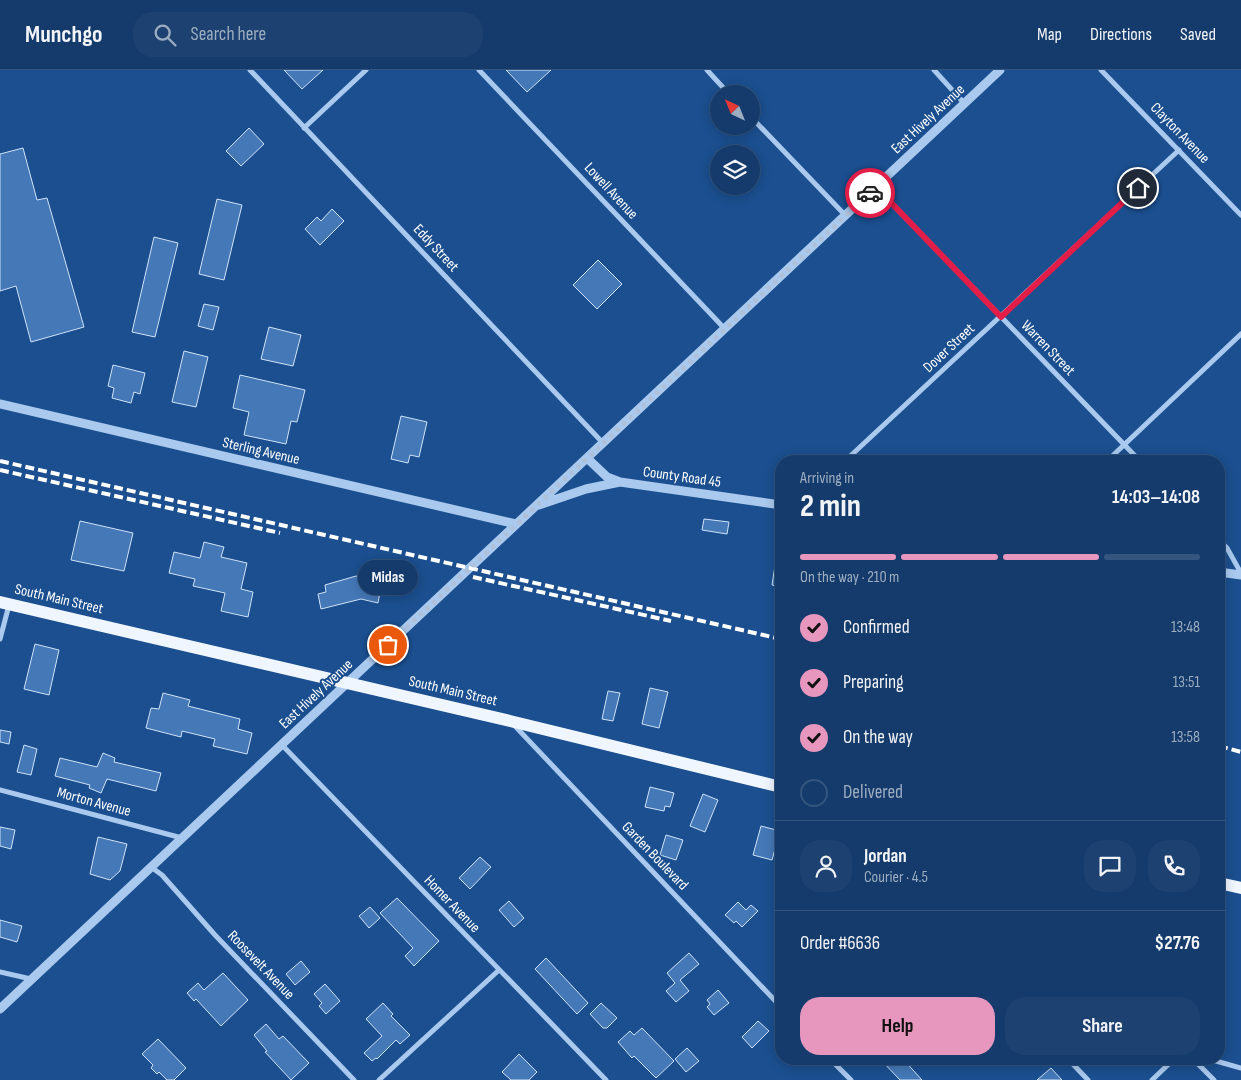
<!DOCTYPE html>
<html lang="en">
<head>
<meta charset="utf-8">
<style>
	:root { --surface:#143b6b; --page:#1d4271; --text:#f1f3f6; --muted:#9dadc1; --line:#33557e; --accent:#e797bd }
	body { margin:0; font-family:"Sofia Sans Condensed",sans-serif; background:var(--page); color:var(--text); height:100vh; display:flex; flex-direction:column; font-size:19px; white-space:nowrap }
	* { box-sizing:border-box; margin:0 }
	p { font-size:16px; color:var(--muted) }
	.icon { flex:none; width:28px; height:28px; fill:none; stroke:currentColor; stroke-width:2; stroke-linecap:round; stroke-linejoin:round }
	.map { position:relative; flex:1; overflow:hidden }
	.details { position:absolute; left:775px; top:385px; width:450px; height:610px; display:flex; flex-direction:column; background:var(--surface); border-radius:20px; box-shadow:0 2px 12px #0003,0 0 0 1px var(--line) }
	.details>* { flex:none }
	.needle { width:32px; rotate:317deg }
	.controls { position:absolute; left:710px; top:15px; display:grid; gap:10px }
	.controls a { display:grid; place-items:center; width:50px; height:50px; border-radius:50%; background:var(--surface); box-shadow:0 2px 12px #0003,0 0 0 1px var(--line); font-size:25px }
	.pin { position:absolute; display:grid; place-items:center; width:42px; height:42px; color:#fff; margin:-21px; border:2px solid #fff; border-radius:50%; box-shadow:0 1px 5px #0007 }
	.courier { position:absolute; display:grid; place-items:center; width:50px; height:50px; margin:-25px; border:4px solid #e11d48; border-radius:50%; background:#fff; color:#222; box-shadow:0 1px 6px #0007 }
	.bubble { position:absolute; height:35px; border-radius:18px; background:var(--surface); box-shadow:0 2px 12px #0003,0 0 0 1px var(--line); font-size:16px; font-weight:700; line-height:35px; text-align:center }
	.summary em { font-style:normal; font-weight:700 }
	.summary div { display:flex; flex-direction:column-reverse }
	.summary { display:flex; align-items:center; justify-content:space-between; height:85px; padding:0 25px }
	h1 { font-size:32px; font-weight:700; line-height:38px }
	.bar { display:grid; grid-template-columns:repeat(4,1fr); gap:8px 5px; align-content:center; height:60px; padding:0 25px }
	.bar i { height:6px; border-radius:4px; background:var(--line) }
	.bar .on { background:var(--accent) }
	.bar p { grid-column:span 4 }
	.line { display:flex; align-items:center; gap:12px; padding:0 25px; border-top:1px solid var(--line) }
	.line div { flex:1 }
	.round { display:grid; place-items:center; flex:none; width:52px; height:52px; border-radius:20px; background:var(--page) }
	ol { padding:0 25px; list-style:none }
	li { display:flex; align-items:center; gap:15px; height:55px }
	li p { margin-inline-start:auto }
	li .icon { padding:5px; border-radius:50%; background:var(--accent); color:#111; stroke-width:4 }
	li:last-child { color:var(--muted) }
	li i { width:28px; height:28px; border:2px solid var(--line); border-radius:50% }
	.primary-button { display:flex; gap:10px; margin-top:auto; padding:10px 25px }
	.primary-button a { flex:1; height:58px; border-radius:20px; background:var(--accent); color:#111; font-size:20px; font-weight:700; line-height:58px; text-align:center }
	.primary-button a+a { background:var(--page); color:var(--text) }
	header { display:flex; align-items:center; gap:30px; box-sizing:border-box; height:70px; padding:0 25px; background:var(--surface); border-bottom:1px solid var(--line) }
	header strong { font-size:24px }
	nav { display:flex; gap:28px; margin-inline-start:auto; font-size:18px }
	.search { width:350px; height:45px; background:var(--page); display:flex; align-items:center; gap:12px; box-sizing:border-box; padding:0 18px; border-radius:20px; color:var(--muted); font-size:19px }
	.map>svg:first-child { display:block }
	.building { fill:#4478b7; stroke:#cfe3fa }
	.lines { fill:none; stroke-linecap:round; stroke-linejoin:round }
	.minor { stroke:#a9c9ee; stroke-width:5 }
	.tertiary { stroke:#a9c9ee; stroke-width:9 }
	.primary { stroke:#f0f6ff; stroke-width:12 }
	.rail { stroke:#fff; stroke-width:4; stroke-dasharray:9 4; stroke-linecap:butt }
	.done { stroke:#afc1d8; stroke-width:5; stroke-dasharray:0 9 }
	.route { stroke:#e11d48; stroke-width:6 }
	.labels { text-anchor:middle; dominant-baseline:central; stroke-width:4; stroke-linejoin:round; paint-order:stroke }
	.street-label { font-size:15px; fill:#fff; stroke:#1b4f8f }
</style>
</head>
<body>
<header>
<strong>Munchgo</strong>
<div class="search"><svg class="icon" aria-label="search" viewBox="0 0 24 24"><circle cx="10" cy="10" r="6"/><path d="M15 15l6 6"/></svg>Search here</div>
<nav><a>Map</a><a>Directions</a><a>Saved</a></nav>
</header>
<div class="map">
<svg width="1241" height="1010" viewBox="0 0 1241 1010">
	<rect width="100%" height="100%" fill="#1b4f8f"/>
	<path class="building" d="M284 0H323L302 19Z
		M506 0H551L527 22Z
		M249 58 264 74 241 96 226 81Z
		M23 78 37 130 47 128 84 257 31 272 16 216 0 221V84Z
		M217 129 242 135 224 210 199 204Z
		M332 139 344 151 320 175 305 159 317 147 321 151Z
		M154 167 178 173 155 267 132 262Z
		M598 190 622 214 597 239 573 215Z
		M204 234 219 237 213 260 198 256Z
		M269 257 301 265 293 296 261 289Z
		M184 281 208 287 196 337 172 332Z
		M113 295 145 303 140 324 134 322 131 333 112 328 114 318 108 316Z
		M240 305 305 320 297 352 291 351 286 374 244 365 249 342 233 338Z
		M401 346 427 352 419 387 410 385 408 393 391 389Z
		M704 449 729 452 727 464 702 460Z
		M80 451 133 463 124 501 71 490Z
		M204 472 224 477 221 487 247 493 241 519 253 522 248 547 221 541 225 523 193 516 195 509 169 503 174 482 200 488Z
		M776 489H781V517L772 515Z
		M356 506 382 512 378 533 361 529 321 539 318 524 326 522 325 515Z
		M35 574 59 580 49 625 24 619Z
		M650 618 668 622 659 658 642 654Z
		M608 621 620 623 613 651 602 649Z
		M163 623 190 630 188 636 240 649 238 659 252 663 247 684 213 676 215 669 182 661 181 667 146 658 151 638 159 639Z
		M0 660 11 662 9 674 0 672Z
		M24 675 37 679 31 705 17 702Z
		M103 683 115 688 114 692 161 703 156 721 107 709 101 723 89 718 90 715 55 706 60 688 97 697Z
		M650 717 674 723 670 737 665 736 664 741 645 737Z
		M703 724 718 730 705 762 690 756Z
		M761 756 780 761 772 790 753 785Z
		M0 757 15 760 11 779 0 776Z
		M666 765 683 770 676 790 660 785Z
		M98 767 127 774 120 801 110 810 90 804Z
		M480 787 491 797 470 819 459 808Z
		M397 828 439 871 414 896 405 886 413 878 380 843Z
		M509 831 524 848 514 857 499 840Z
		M738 832 746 840 751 835 758 841 742 857 736 851 734 853 725 845Z
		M370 837 380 848 369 858 359 846Z
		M0 850 22 856 17 872 0 867Z
		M689 883 699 894 680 910 689 921 676 932 666 921 675 913 667 903Z
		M546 888 588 933 577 944 535 899Z
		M301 891 310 902 295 915 286 904Z
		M223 903 248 930 221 956 196 929 194 931 187 923 198 913 204 920Z
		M325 914 340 931 326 944 319 936 322 933 314 924Z
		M718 920 729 933 714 945 707 937 710 934 707 930Z
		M383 933 393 944 391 946 410 965 400 974 396 970 377 989 376 988 372 991 364 983 382 966 366 949Z
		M601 933 617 948 607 958H603L590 944Z
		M758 951 769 961 752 978 742 967Z
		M266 954 279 969 283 966 309 993 291 1010 265 982 267 981 254 965Z
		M642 958 674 991 656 1008 634 986 632 988 618 972 630 961 634 965Z
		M158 969 186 998 174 1010H167L159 1002 157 1004 151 998 153 995 142 984Z
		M687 978 699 991 686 1002 675 989Z
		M519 984 537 1002 529 1010H511L502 1002Z
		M880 989H903L922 1010H900Z
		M1051 998 1062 1010H1037Z"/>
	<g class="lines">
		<path class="minor" d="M250 0 603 373
			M479 0 725 259
			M707 0 729 24
			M934 0 964 33
			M1101 0 1241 145
			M751 47 845 145
			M304 58 366 0
			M876 117 1140 391
			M845 391 1179 80
			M1107 391 1241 264
			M1219 470 1227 478 1241 503
			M0 569 9 535
			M514 655 781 937
			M281 674 606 1010
			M0 720 182 768
			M151 797 162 805 215 865 354 1010
			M0 902 31 909
			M830 989 851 1010
			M1068 989 1088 1010
			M1193 989 1214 1010
			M1209 989 1241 998
			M379 1010 499 900
			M1152 1010 1174 989"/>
		<path class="tertiary" d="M0 334 516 454
			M587 388 607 407 620 412 781 435
			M539 435 586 419 620 412
			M1219 502 1241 505
			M0 939 1000 0"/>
		<path class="primary" d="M0 532 510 651 781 717
			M1219 813 1241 818"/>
		<path class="rail" d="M0 391 781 569
			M0 400 280 463
			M473 507 671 551
			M1219 676 1241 682"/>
	</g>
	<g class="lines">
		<path class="done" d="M388 575 870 123"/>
		<path class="route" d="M870 123 876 117 1001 247 1138 118"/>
	</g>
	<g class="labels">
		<g class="street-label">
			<text transform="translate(928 49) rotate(-43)">East Hively Avenue</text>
			<text transform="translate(1180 63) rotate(46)">Clayton Avenue</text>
			<text transform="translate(611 121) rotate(47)">Lowell Avenue</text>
			<text transform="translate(436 178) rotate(47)">Eddy Street</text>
			<text transform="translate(949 278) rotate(-43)">Dover Street</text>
			<text transform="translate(1048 278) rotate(46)">Warren Street</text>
			<text transform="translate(261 381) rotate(13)">Sterling Avenue</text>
			<text transform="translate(682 407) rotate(8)">County Road 45</text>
			<text transform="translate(59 529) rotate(13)">South Main Street</text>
			<text transform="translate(453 621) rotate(13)">South Main Street</text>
			<text transform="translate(316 624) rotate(-43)">East Hively Avenue</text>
			<text transform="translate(94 732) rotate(15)">Morton Avenue</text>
			<text transform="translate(655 786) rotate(46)">Garden Boulevard</text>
			<text transform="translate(452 834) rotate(46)">Homer Avenue</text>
			<text transform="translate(261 895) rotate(46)">Roosevelt Avenue</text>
		</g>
	</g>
</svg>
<div class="controls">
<a><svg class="needle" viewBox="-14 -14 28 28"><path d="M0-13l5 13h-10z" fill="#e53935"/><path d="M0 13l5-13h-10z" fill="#9dadc1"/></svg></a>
<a><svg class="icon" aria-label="layers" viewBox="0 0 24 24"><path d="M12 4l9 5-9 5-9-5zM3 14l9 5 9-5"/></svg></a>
</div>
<div class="pin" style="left:388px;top:575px;background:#ea580c"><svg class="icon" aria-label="bag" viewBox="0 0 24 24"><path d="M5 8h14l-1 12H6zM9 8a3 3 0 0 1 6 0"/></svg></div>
<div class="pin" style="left:1138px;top:118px;background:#1f2937"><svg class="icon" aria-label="home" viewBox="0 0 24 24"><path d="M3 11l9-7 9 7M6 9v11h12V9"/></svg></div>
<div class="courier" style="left:870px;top:123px"><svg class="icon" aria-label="car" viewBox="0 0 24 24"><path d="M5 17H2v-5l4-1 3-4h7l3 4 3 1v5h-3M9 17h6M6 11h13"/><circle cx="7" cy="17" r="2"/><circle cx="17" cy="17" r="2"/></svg></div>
<div class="bubble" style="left:358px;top:490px;width:60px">Midas</div>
<section class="details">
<div class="summary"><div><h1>2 min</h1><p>Arriving in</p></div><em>14:03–14:08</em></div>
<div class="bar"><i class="on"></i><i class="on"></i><i class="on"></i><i></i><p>On the way · 210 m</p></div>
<ol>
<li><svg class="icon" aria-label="check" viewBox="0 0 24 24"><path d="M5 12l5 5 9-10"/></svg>Confirmed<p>13:48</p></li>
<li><svg class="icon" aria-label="check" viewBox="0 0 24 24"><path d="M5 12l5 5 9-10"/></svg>Preparing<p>13:51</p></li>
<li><svg class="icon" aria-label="check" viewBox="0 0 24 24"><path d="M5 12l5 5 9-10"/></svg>On the way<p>13:58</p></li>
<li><i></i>Delivered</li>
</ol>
<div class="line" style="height:90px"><a class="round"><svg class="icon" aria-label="person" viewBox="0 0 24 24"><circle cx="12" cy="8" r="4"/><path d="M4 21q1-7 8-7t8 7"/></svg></a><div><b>Jordan</b><p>Courier · 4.5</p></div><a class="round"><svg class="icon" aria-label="chat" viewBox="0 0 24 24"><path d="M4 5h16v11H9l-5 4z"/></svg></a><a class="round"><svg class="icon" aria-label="phone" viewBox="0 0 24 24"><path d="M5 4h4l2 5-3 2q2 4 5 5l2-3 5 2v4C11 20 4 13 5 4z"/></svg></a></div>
<div class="line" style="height:65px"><div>Order #6636</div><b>$27.76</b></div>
<div class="primary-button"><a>Help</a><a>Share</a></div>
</section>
</div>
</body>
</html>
